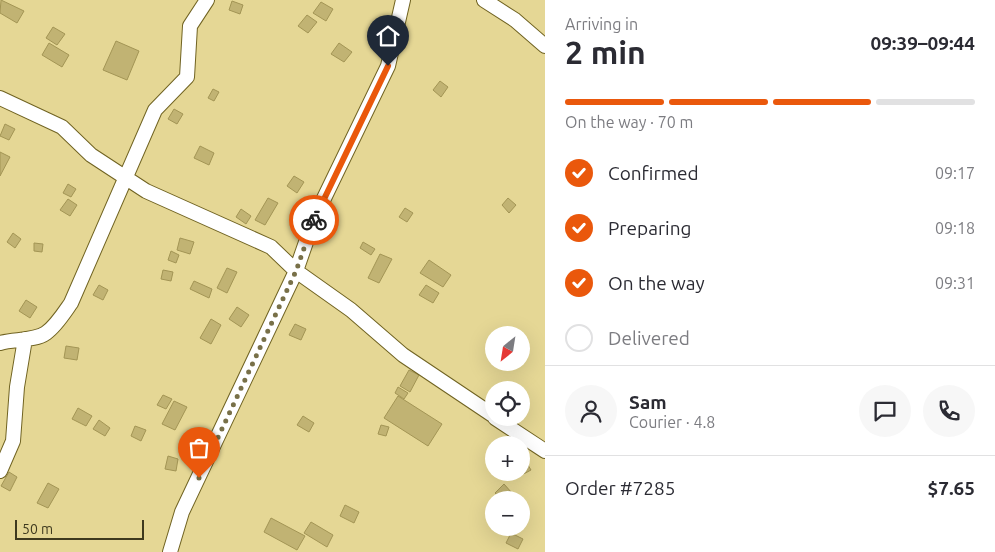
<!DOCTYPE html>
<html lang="en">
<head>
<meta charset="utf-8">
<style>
	:root { --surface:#fff; --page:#f7f7f7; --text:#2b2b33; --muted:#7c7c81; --line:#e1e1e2; --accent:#ea580c }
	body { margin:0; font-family:Ubuntu,sans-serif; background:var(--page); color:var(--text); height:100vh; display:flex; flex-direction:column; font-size:19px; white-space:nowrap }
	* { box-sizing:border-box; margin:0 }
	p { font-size:16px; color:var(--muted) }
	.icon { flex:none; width:28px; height:28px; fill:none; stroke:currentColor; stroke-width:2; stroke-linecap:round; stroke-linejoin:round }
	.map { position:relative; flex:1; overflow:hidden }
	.sheet { display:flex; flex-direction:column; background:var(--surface); width:450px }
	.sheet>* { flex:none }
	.needle { width:32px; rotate:210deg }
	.buttons { position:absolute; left:485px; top:326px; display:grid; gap:10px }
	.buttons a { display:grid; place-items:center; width:45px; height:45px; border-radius:50%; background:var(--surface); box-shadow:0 5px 20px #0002; font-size:25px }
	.scale { position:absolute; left:15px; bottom:12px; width:129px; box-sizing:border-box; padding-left:5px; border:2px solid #3e391e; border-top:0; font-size:14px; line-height:18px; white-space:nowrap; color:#3e391e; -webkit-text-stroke:4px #e5d795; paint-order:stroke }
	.pin { position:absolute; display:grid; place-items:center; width:42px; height:42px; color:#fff; margin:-51px -21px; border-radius:50% 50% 50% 0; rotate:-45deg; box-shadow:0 0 5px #0007 }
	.pin .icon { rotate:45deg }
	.courier { position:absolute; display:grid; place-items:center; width:50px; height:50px; margin:-25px; border:4px solid #ea580c; border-radius:50%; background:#fff; color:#222; box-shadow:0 1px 6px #0007 }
	.overview em { font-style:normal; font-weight:700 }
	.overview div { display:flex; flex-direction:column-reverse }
	.overview { display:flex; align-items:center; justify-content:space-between; height:85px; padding:0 20px }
	h1 { font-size:32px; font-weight:700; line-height:38px }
	.bar { display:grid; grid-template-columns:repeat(4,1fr); gap:8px 5px; align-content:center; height:60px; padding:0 20px }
	.bar i { height:6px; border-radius:4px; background:var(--line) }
	.bar .active { background:var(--accent) }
	.bar p { grid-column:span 4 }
	.line { display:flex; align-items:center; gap:12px; padding:0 20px; border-top:1px solid var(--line) }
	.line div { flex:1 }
	.round { display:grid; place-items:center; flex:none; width:52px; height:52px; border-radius:26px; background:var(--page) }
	ol { padding:0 20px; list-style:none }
	li { display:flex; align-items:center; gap:15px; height:55px }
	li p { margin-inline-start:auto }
	li .icon { padding:5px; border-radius:50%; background:var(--accent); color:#fff; stroke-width:4 }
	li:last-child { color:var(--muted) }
	li i { width:28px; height:28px; border:2px solid var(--line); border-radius:50% }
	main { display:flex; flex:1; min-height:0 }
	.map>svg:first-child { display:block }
	.building { fill:#c1b373; stroke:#a39555 }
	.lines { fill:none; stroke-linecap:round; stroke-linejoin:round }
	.minor-casing { stroke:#706322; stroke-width:16 }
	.minor { stroke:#fff; stroke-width:14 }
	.done { stroke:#787048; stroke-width:5; stroke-dasharray:0 9 }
	.route { stroke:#ea580c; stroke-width:6 }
</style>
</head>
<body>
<main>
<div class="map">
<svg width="545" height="552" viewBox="0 0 545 552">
	<rect width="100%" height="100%" fill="#e5d795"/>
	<path class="building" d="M1 0 24 11 17 23 0 13Z
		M232 1 243 5 240 14 229 10Z
		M321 2 333 9 326 21 313 13Z
		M307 15 317 22 308 33 298 26Z
		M53 27 65 34 57 45 46 38Z
		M116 41 139 51 127 80 103 70Z
		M49 43 69 55 62 67 42 55Z
		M339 43 352 52 344 62 331 54Z
		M440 81 448 87 441 97 433 90Z
		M213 89 219 92 214 101 208 98Z
		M174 109 183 114 177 124 168 119Z
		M5 124 15 129 9 140 0 136Z
		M200 146 214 153 209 165 194 158Z
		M0 152 10 157 0 176Z
		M294 176 304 182 297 193 287 186Z
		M68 184 76 189 71 197 63 193Z
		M268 198 278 203 265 225 255 220Z
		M508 198 516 205 509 213 502 205Z
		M68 199 77 205 70 216 60 210Z
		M405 208 413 213 407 222 399 217Z
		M241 209 251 216 246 224 236 217Z
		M13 233 21 239 15 248 7 242Z
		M180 238 194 242 190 254 177 250Z
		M363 242 375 249 371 255 360 248Z
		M34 243 43 244 42 252 34 251Z
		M171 251 179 255 176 263 168 260Z
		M380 254 392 259 379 283 368 278Z
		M429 260 451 275 443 287 420 273Z
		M227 268 237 272 227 293 217 288Z
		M163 270 173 272 171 281 161 279Z
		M194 281 212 289 209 298 190 289Z
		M99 285 108 290 103 300 93 295Z
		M426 285 439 293 433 303 419 295Z
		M26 300 37 307 30 318 19 311Z
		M237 307 249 315 241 327 229 319Z
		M211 319 221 325 211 344 200 338Z
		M295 324 306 329 301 340 289 335Z
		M66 346 79 348 77 360 64 358Z
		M409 370 419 375 410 392 400 386Z
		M398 387 408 393 404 399 395 393Z
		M163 395 172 399 166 409 157 405Z
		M398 396 442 424 428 446 384 418Z
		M174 401 187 407 175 430 162 424Z
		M78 408 92 416 86 426 72 419Z
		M303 416 314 423 309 432 297 425Z
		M99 420 110 428 105 436 93 429Z
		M381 425 389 427 386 436 378 434Z
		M135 426 146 430 141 441 131 436Z
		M522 455 531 470 518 477 516 472H521Z
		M168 456 178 459 176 471 165 469Z
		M9 472 17 477 10 491 1 486Z
		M48 483 59 489 48 508 37 503Z
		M504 484 512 493 505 500H502L495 493Z
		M345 505 359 512 354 523 340 516Z
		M271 518 305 536 297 550 264 532Z
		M311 522 333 535 327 547 304 533Z
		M511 533 523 539 518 549 506 543Z"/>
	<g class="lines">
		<defs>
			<path id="minor" d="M484 0 515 20 545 46
				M0 98 62 127 91 155 146 191 271 247 296 271 351 310 403 355 494 416
				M0 343C13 339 35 341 46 333 56 326 64 313 71 303L155 110 187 77 190 26 207 0
				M495 418 545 451
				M0 471 13 441 17 387 25 339
				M170 552 182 512 296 271 314 219 388 66 403 0"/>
		</defs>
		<use href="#minor" class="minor-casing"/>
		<use href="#minor" class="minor"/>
	</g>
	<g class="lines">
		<path class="done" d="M199 478 296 271 314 220"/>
		<path class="route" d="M314 220 388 66"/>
	</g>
</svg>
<div class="buttons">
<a><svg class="needle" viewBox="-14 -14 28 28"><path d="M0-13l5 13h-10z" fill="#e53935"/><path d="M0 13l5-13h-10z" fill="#7c7c81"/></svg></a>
<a><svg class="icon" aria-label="locate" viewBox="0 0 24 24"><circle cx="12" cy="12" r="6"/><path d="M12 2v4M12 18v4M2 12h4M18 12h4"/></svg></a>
<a>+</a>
<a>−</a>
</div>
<div class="scale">50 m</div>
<div class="pin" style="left:199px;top:478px;background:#ea580c"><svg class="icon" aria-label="bag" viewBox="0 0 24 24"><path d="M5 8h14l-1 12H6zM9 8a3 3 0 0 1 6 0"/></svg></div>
<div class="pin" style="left:388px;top:66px;background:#1f2937"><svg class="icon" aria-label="home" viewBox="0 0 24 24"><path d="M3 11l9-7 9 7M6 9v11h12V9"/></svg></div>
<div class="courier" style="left:314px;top:220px"><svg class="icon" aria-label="bike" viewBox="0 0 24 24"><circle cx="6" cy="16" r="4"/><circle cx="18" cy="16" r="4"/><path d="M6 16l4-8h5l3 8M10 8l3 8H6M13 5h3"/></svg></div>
</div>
<section class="sheet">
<div class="overview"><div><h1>2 min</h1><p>Arriving in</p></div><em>09:39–09:44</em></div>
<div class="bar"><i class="active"></i><i class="active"></i><i class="active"></i><i></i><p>On the way · 70 m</p></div>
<ol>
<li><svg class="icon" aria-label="check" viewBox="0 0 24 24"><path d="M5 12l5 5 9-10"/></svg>Confirmed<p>09:17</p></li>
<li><svg class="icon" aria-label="check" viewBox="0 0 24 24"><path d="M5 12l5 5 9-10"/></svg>Preparing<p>09:18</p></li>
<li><svg class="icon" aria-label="check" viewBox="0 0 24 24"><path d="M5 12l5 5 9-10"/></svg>On the way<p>09:31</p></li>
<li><i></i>Delivered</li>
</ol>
<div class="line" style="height:90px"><a class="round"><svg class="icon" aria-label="person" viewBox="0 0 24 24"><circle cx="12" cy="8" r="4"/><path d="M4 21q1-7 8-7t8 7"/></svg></a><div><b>Sam</b><p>Courier · 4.8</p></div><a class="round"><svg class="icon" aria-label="chat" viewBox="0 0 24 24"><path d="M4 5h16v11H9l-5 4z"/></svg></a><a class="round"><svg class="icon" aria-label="phone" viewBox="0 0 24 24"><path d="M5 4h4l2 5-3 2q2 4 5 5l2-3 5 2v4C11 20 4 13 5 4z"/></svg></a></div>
<div class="line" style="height:65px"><div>Order #7285</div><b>$7.65</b></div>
</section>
</main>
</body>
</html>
